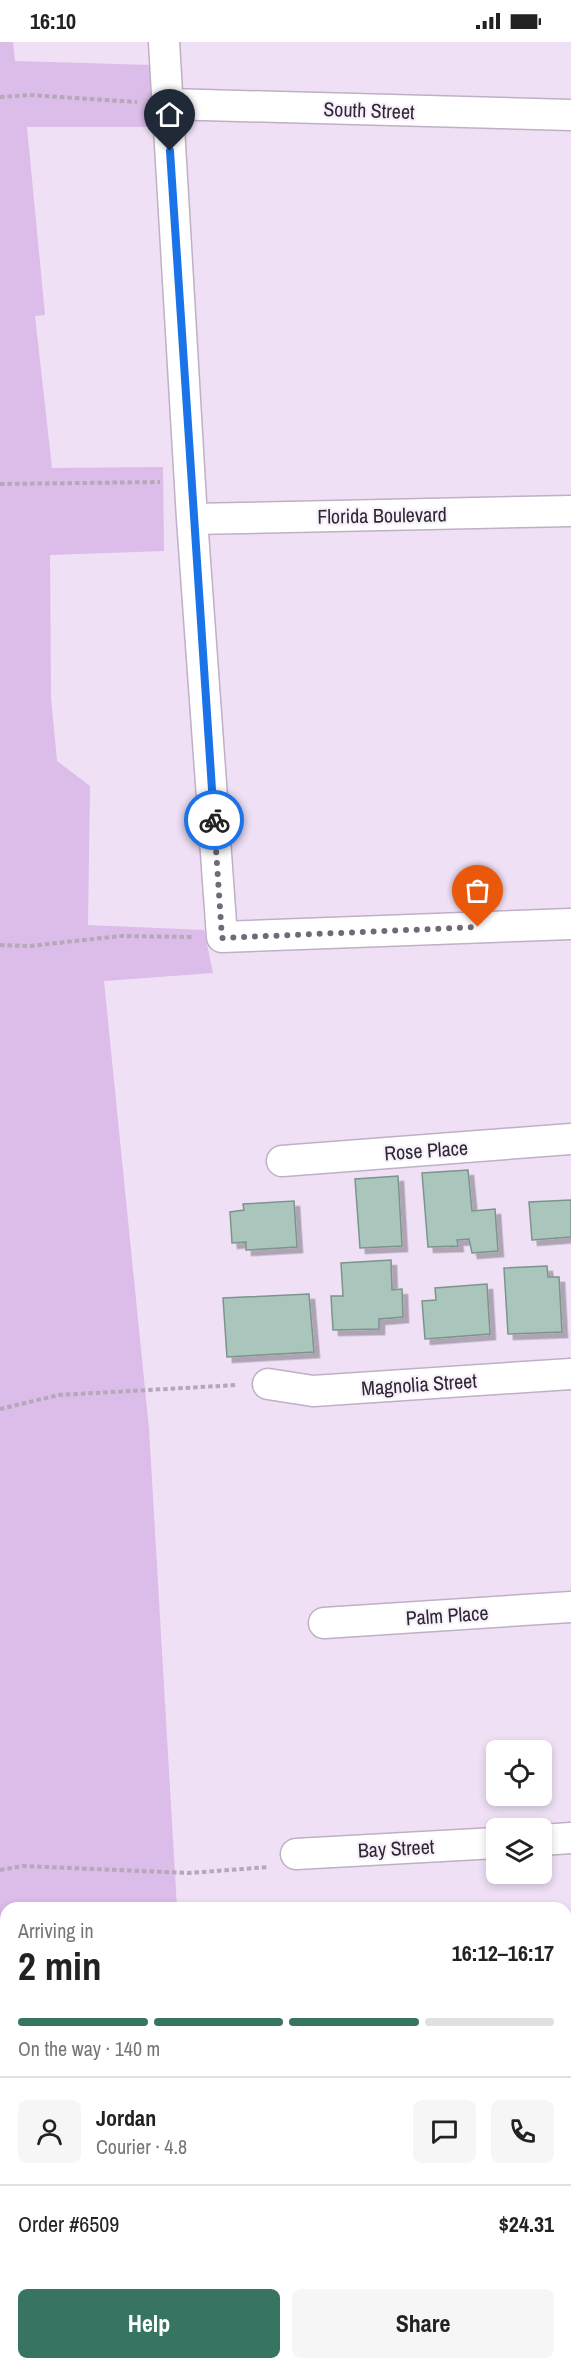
<!DOCTYPE html>
<html lang="en">
<head>
<meta charset="utf-8">
<style>
	:root { --surface:#fff; --page:#f6f6f6; --text:#222; --muted:#767676; --line:#e0e0e0; --accent:#377562 }
	body { margin:0; font-family:"Archivo Narrow",sans-serif; background:var(--page); color:var(--text); height:100vh; display:flex; flex-direction:column; font-size:22px; white-space:nowrap }
	* { box-sizing:border-box; margin:0 }
	p { font-size:20px; color:var(--muted) }
	.icon { flex:none; width:33px; height:33px; fill:none; stroke:currentColor; stroke-width:2; stroke-linecap:round; stroke-linejoin:round }
	.map { position:relative; flex:1; overflow:hidden }
	.panel { position:absolute; left:0px; top:1860px; width:572px; height:468px; display:flex; flex-direction:column; background:var(--surface); border-radius:18px 18px 0 0; box-shadow:0 3px 9px #0003 }
	.panel>* { flex:none }
	.buttons { position:absolute; left:486px; top:1698px; display:grid; gap:12px }
	.buttons a { display:grid; place-items:center; width:66px; height:66px; border-radius:9px; background:var(--surface); box-shadow:0 3px 9px #0003; font-size:30px }
	.pin { position:absolute; display:grid; place-items:center; width:51px; height:51px; color:#fff; margin:-62px -26px; border-radius:50% 50% 50% 0; rotate:-45deg; box-shadow:0 0 6px #0007 }
	.pin .icon { rotate:45deg }
	.courier { position:absolute; display:grid; place-items:center; width:60px; height:60px; margin:-30px; border:4px solid #1a73e8; border-radius:50%; background:#fff; color:#222; box-shadow:0 2px 8px #0007 }
	.overview em { font-style:normal; font-weight:700 }
	.overview div { display:flex; flex-direction:column-reverse }
	.overview { display:flex; align-items:center; justify-content:space-between; height:102px; padding:0 18px }
	h1 { font-size:39px; font-weight:700; line-height:45px }
	.bar { display:grid; grid-template-columns:repeat(4,1fr); gap:9px 6px; align-content:center; height:72px; padding:0 18px }
	.bar i { height:8px; border-radius:4px; background:var(--line) }
	.bar .on { background:var(--accent) }
	.bar p { grid-column:span 4 }
	.line { display:flex; align-items:center; gap:15px; padding:0 18px; border-top:2px solid var(--line) }
	.line div { flex:1 }
	.round { display:grid; place-items:center; flex:none; width:63px; height:63px; border-radius:9px; background:var(--page) }
	.primary-button { display:flex; gap:12px; margin-top:auto; padding:12px 18px }
	.primary-button a { flex:1; height:69px; border-radius:9px; background:var(--accent); color:#fff; font-size:24px; font-weight:700; line-height:69px; text-align:center }
	.primary-button a+a { background:var(--page); color:var(--text) }
	.status { display:flex; justify-content:space-between; align-items:center; height:42px; padding:0 30px; background:var(--surface); direction:ltr }
	.status svg { height:16px; fill:currentColor }
	.map>svg:first-child { display:block }
	.green { fill:#dcbce8 }
	.building { fill:#aac6bc; stroke:#7b958b; stroke-width:1.5; filter:url(#shadow) }
	.lines { fill:none; stroke-linecap:round; stroke-linejoin:round }
	.minor-casing { stroke:#bfb0c5; stroke-width:33 }
	.path { stroke:#b4a8b9; stroke-width:4; stroke-dasharray:4.5 3; stroke-linecap:butt }
	.minor { stroke:#fff; stroke-width:30 }
	.done { stroke:#726976; stroke-width:6; stroke-dasharray:0 10.8 }
	.route { stroke:#1a73e8; stroke-width:8 }
	.labels { text-anchor:middle; dominant-baseline:central; stroke-width:4.5; stroke-linejoin:round; paint-order:stroke }
	.street-label { font-size:20px; fill:#2e2931; stroke:#f9f0fd }
</style>
</head>
<body>
<div class="status"><b>16:10</b><svg viewBox="0 0 49 12"><path d="M0 12V9h3v3zM5 12V6h3v6zM10 12V3h3v9zM15 12V0h3v12zM26 1h20v11H26zM47 4h2v5h-2z"/></svg></div>
<div class="map">
<svg width="571" height="2328" viewBox="0 0 571 2328">
	<defs>
		<filter id="shadow"><feDropShadow dx="5.5" dy="5.5" stdDeviation="0" flood-color="#0004"/></filter>
	</defs>
	<rect width="100%" height="100%" fill="#efe0f5"/>
	<path class="green" d="M0 0H13L15 19 151 23 157 85H27L45 273 35 274 52 426 163 425 164 509 50 513 51 656 57 719 90 744 88 883 204 888 213 931 104 939 149 1387 177 1866H6V2322H194L193 2328H0Z"/>
	<path class="building" d="M468 1128 472 1169 495 1167 498 1209 472 1211 469 1197 457 1198 458 1204 428 1205 422 1131Z
		M398 1134 402 1204 360 1206 355 1137Z
		M571 1158V1195L532 1198 529 1160Z
		M294 1159 297 1205 246 1208V1200L232 1201 230 1170 244 1168 243 1162Z
		M391 1218 392 1248 402 1247 403 1275 379 1277V1287L333 1288 331 1254H343L341 1221Z
		M547 1224 548 1235H559L562 1290 508 1292 504 1226Z
		M487 1242 490 1292 425 1297 422 1259 436 1258 435 1246Z
		M309 1252 314 1310 227 1315 223 1256Z"/>
	<g class="lines">
		<defs>
			<path id="minor" d="M164 0 192 477 222 895 571 882
				M168 62 571 73
				M192 477 571 469
				M282 1119 571 1097
				M268 1342 313 1349 571 1332
				M324 1581 571 1565
				M542 1798 571 1796
				M296 1812 496 1801
				M566 2030H571
				M566 2268H571"/>
		</defs>
		<use href="#minor" class="minor-casing"/>
		<path class="path" d="M0 55 29 53 137 60
			M0 442 160 440
			M0 903 30 904 120 894 192 895
			M0 1367 59 1353 237 1343
			M0 1828 23 1824 189 1831 269 1825
			M0 2307 6 2305"/>
		<use href="#minor" class="minor"/>
	</g>
	<g class="lines">
		<path class="done" d="M214 778 222 896 478 885"/>
		<path class="route" d="M170 109 214 778"/>
	</g>
	<g class="labels">
		<g class="street-label">
			<text transform="translate(369 68) rotate(2)">South Street</text>
			<text transform="translate(382 473) rotate(-1)">Florida Boulevard</text>
			<text transform="translate(426 1108) rotate(-4)">Rose Place</text>
			<text transform="translate(419 1342) rotate(-4)">Magnolia Street</text>
			<text transform="translate(447 1573) rotate(-4)">Palm Place</text>
			<text transform="translate(396 1806) rotate(-3)">Bay Street</text>
		</g>
	</g>
</svg>
<div class="buttons">
<a><svg class="icon" aria-label="locate" viewBox="0 0 24 24"><circle cx="12" cy="12" r="6"/><path d="M12 2v4M12 18v4M2 12h4M18 12h4"/></svg></a>
<a><svg class="icon" aria-label="layers" viewBox="0 0 24 24"><path d="M12 4l9 5-9 5-9-5zM3 14l9 5 9-5"/></svg></a>
</div>
<div class="pin" style="left:478px;top:885px;background:#ea580c"><svg class="icon" aria-label="bag" viewBox="0 0 24 24"><path d="M5 8h14l-1 12H6zM9 8a3 3 0 0 1 6 0"/></svg></div>
<div class="pin" style="left:170px;top:109px;background:#1f2937"><svg class="icon" aria-label="home" viewBox="0 0 24 24"><path d="M3 11l9-7 9 7M6 9v11h12V9"/></svg></div>
<div class="courier" style="left:214px;top:778px"><svg class="icon" aria-label="bike" viewBox="0 0 24 24"><circle cx="6" cy="16" r="4"/><circle cx="18" cy="16" r="4"/><path d="M6 16l4-8h5l3 8M10 8l3 8H6M13 5h3"/></svg></div>
<section class="panel">
<div class="overview"><div><h1>2 min</h1><p>Arriving in</p></div><em>16:12–16:17</em></div>
<div class="bar"><i class="on"></i><i class="on"></i><i class="on"></i><i></i><p>On the way · 140 m</p></div>
<div class="line" style="height:108px"><a class="round"><svg class="icon" aria-label="person" viewBox="0 0 24 24"><circle cx="12" cy="8" r="4"/><path d="M4 21q1-7 8-7t8 7"/></svg></a><div><b>Jordan</b><p>Courier · 4.8</p></div><a class="round"><svg class="icon" aria-label="chat" viewBox="0 0 24 24"><path d="M4 5h16v11H9l-5 4z"/></svg></a><a class="round"><svg class="icon" aria-label="phone" viewBox="0 0 24 24"><path d="M5 4h4l2 5-3 2q2 4 5 5l2-3 5 2v4C11 20 4 13 5 4z"/></svg></a></div>
<div class="line" style="height:78px"><div>Order #6509</div><b>$24.31</b></div>
<div class="primary-button"><a>Help</a><a>Share</a></div>
</section>
</div>
</body>
</html>
